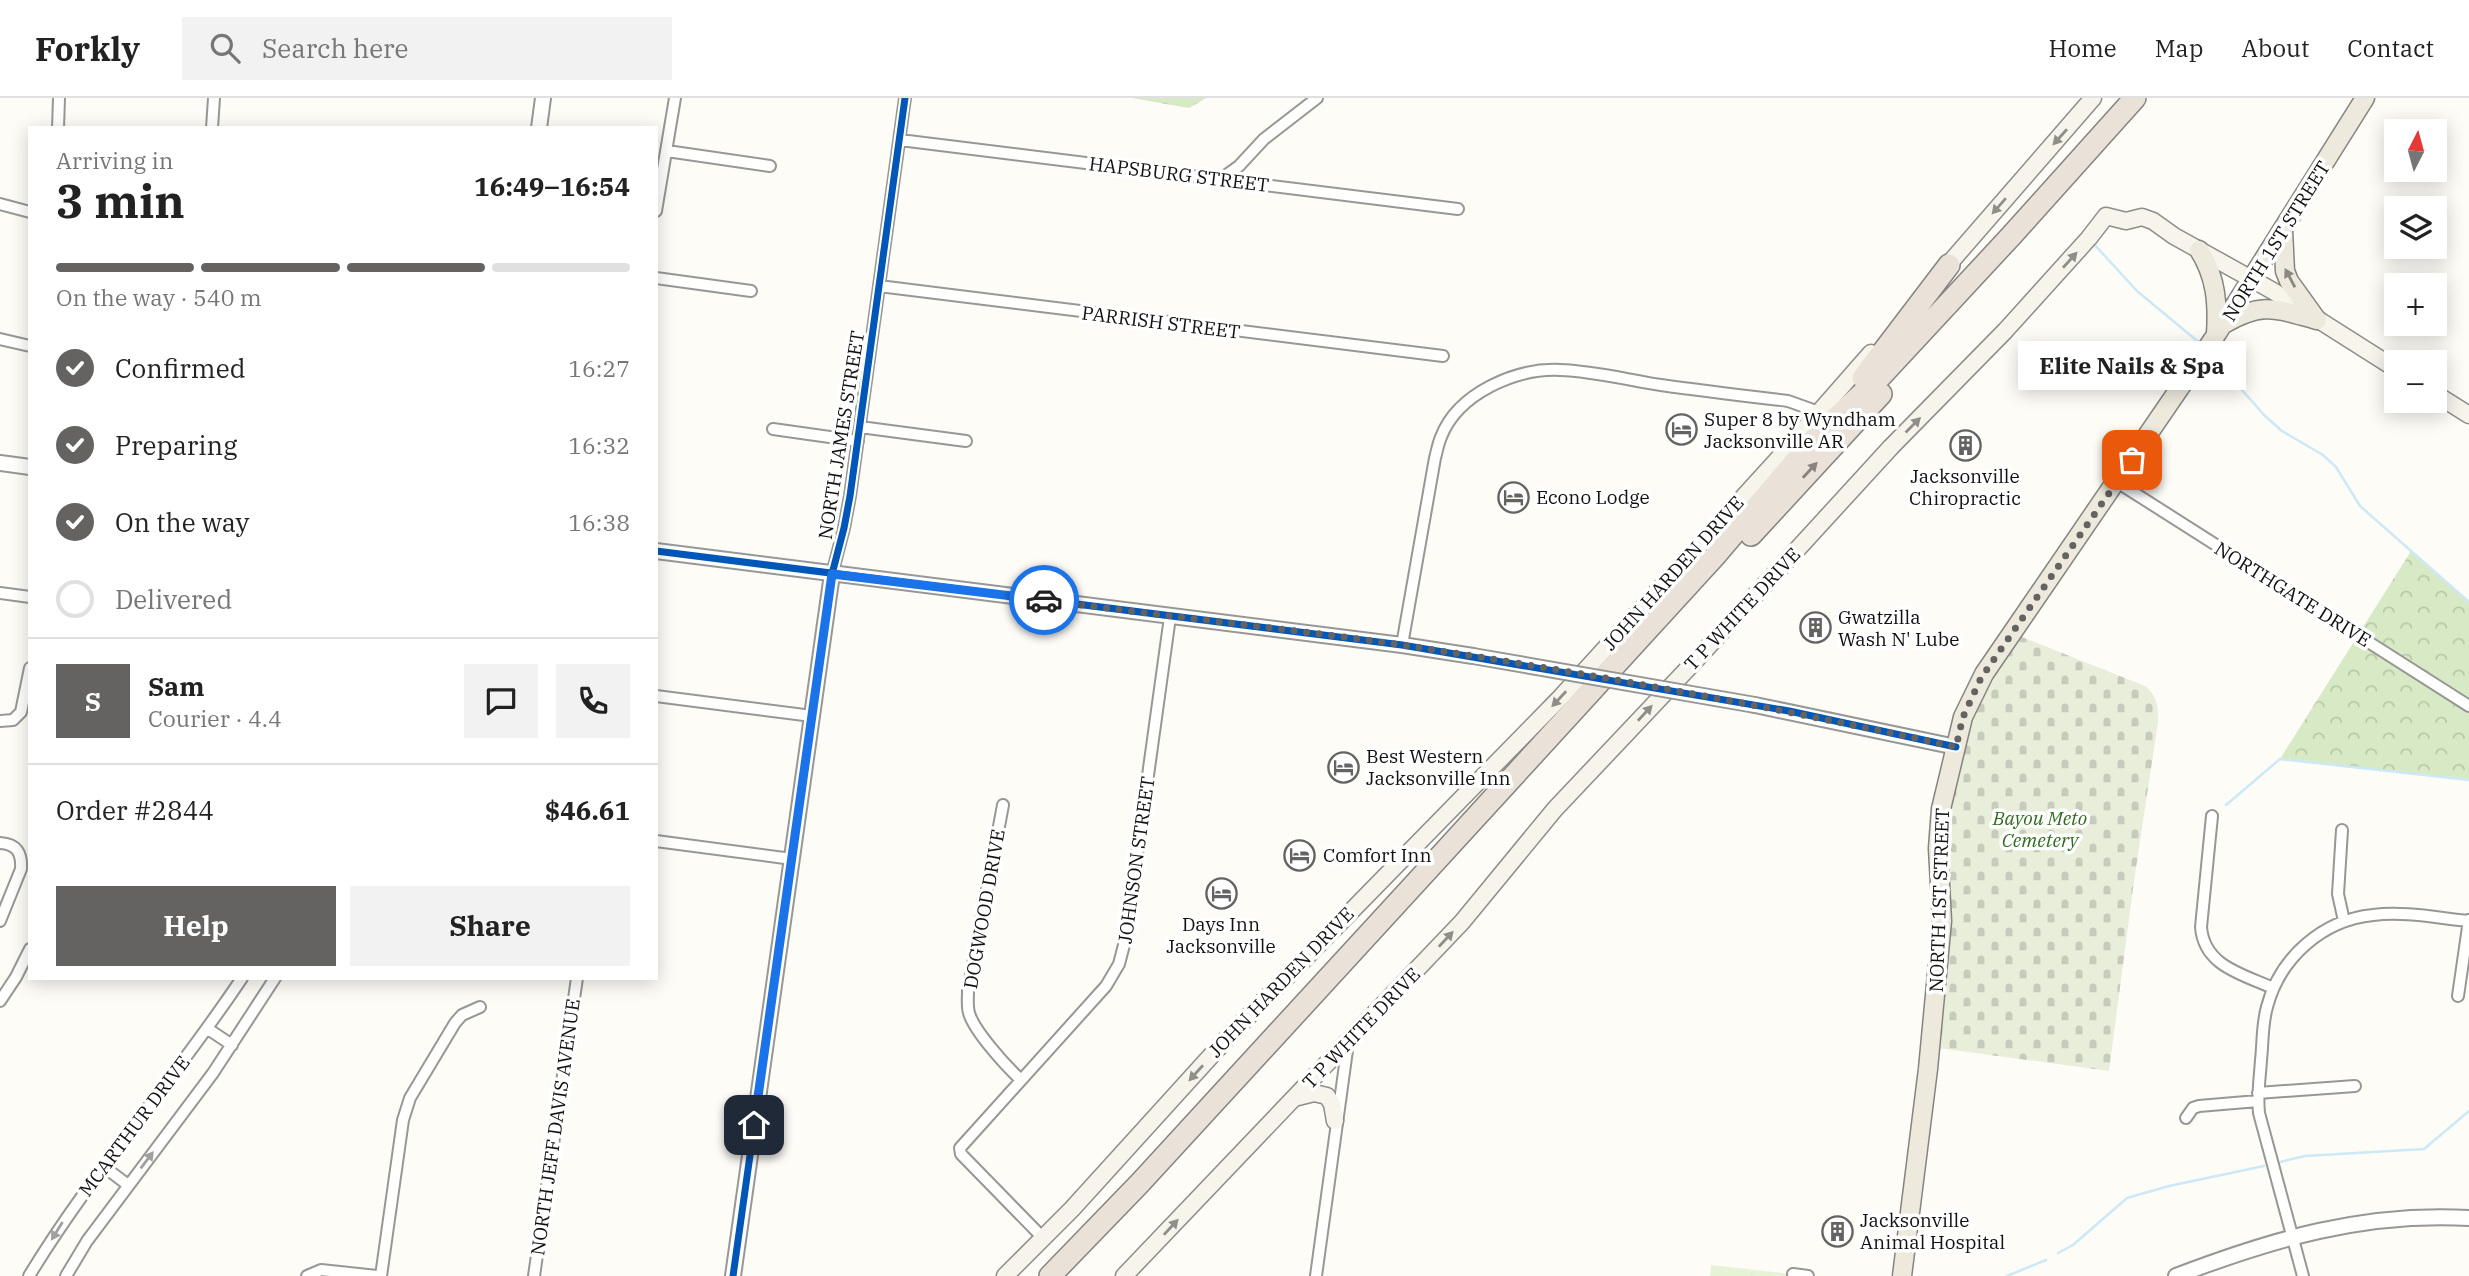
<!DOCTYPE html>
<html lang="en">
<head>
<meta charset="utf-8">
<style>
	:root { --surface:#fff; --page:#f2f2f2; --text:#222; --muted:#767676; --line:#e0e0e0; --accent:#646362 }
	body { margin:0; font-family:"IBM Plex Serif",serif; background:var(--page); color:var(--text); height:100vh; display:flex; flex-direction:column; font-size:26px; white-space:nowrap }
	* { box-sizing:border-box; margin:0 }
	p { font-size:23px; color:var(--muted) }
	.icon { flex:none; width:38px; height:38px; fill:none; stroke:currentColor; stroke-width:2; stroke-linecap:round; stroke-linejoin:round }
	.map { position:relative; flex:1; overflow:hidden }
	.drawer { position:absolute; left:28px; top:28px; width:630px; height:854px; display:flex; flex-direction:column; background:var(--surface); border-radius:0px; box-shadow:0 4px 18px #0003 }
	.drawer>* { flex:none }
	.needle { width:46px; rotate:6deg }
	.controls { position:absolute; left:2384px; top:21px; display:grid; gap:14px }
	.controls a { display:grid; place-items:center; width:63px; height:63px; border-radius:0px; background:var(--surface); box-shadow:0 4px 18px #0003; font-size:35px }
	.pin { position:absolute; display:grid; place-items:center; width:60px; height:60px; color:#fff; margin:-30px; border-radius:14px; box-shadow:0 4px 10px #0006 }
	.courier { position:absolute; display:grid; place-items:center; width:70px; height:70px; margin:-35px; border:5px solid #1a73e8; border-radius:50%; background:#fff; color:#222; box-shadow:0 2px 9px #0007 }
	.bubble { position:absolute; height:49px; border-radius:0px; background:var(--surface); box-shadow:0 4px 18px #0003; font-size:23px; font-weight:700; line-height:49px; text-align:center }
	.head em { font-style:normal; font-weight:700 }
	.head div { display:flex; flex-direction:column-reverse }
	.head { display:flex; align-items:center; justify-content:space-between; height:119px; padding:0 28px }
	h1 { font-size:46px; font-weight:700; line-height:52px }
	.bar { display:grid; grid-template-columns:repeat(4,1fr); gap:10px 7px; align-content:center; height:84px; padding:0 28px }
	.bar i { height:9px; border-radius:5px; background:var(--line) }
	.bar .active { background:var(--accent) }
	.bar p { grid-column:span 4 }
	.line { display:flex; align-items:center; gap:18px; padding:0 28px; border-top:2px solid var(--line) }
	.line div { flex:1 }
	.round { display:grid; place-items:center; flex:none; width:74px; height:74px; border-radius:0px; background:var(--page) }
	ol { padding:0 28px; list-style:none }
	li { display:flex; align-items:center; gap:21px; height:77px }
	li p { margin-inline-start:auto }
	li .icon { padding:7px; border-radius:50%; background:var(--accent); color:#fff; stroke-width:4 }
	li:last-child { color:var(--muted) }
	li i { width:38px; height:38px; border:4px solid var(--line); border-radius:50% }
	.cta { display:flex; gap:14px; margin-top:auto; padding:14px 28px }
	.cta a { flex:1; height:80px; border-radius:0px; background:var(--accent); color:#fff; font-size:28px; font-weight:700; line-height:80px; text-align:center }
	.cta a+a { background:var(--page); color:var(--text) }
	header { display:flex; align-items:center; gap:42px; box-sizing:border-box; height:98px; padding:0 35px; background:var(--surface); border-bottom:2px solid var(--line) }
	header strong { font-size:33px }
	nav { display:flex; gap:38px; margin-inline-start:auto; font-size:24px }
	.search { width:490px; height:63px; background:var(--page); display:flex; align-items:center; gap:18px; box-sizing:border-box; padding:0 24px; border-radius:0px; color:var(--muted); font-size:26px }
	.map>svg:first-child { display:block }
	.grass { fill:url(#grass-tufts) }
	.forest { fill:url(#forest-crowns) }
	.cemetery { fill:url(#cemetery-stones) }
	.lines { fill:none; stroke-linecap:round; stroke-linejoin:round }
	.stream { stroke:#cde8f7; stroke-width:2.5 }
	.minor-casing { stroke:#979795; stroke-width:14 }
	.tertiary-casing { stroke:#979795; stroke-width:18 }
	.secondary-casing { stroke:#8e8d8b; stroke-width:19 }
	.primary-casing { stroke:#858482; stroke-width:21 }
	.motorway-casing { stroke:#858482; stroke-width:24 }
	.minor { stroke:#fffffe; stroke-width:10 }
	.tertiary { stroke:#fffffe; stroke-width:14 }
	.secondary { stroke:#f6f4eb; stroke-width:16 }
	.primary { stroke:#ede9dc; stroke-width:18 }
	.motorway { stroke:#eae1d8; stroke-width:21 }
	.tertiary-bridge-casing { stroke:#979795; stroke-width:18; stroke-linecap:butt }
	.tertiary-bridge { stroke:#fffffe; stroke-width:14 }
	.cycleway-casing { stroke:#fff; stroke-width:11 }
	.cycleway { stroke:#0057b8; stroke-width:7 }
	.oneway { fill:#8f8e89 }
	.oneway2 { fill:#8a8881 }
	.oneway3 { fill:#88837e }
	.oneway4 { fill:#a0a09f }
	.done { stroke:#646362; stroke-width:7; stroke-dasharray:0 12.6 }
	.route { stroke:#1a73e8; stroke-width:9 }
	.labels { text-anchor:middle; dominant-baseline:central; stroke-width:7; stroke-linejoin:round; paint-order:stroke }
	.street-label { font-size:19px; fill:#111; stroke:#fff }
	.poi-label { font-size:19px; fill:#111; stroke:#fff; text-anchor:start }
	.park-label { font-size:19px; font-style:italic; fill:#2f6b1f; stroke:#fff }
</style>
</head>
<body>
<header>
<strong>Forkly</strong>
<div class="search"><svg class="icon" aria-label="search" viewBox="0 0 24 24"><circle cx="10" cy="10" r="6"/><path d="M15 15l6 6"/></svg>Search here</div>
<nav><a>Home</a><a>Map</a><a>About</a><a>Contact</a></nav>
</header>
<div class="map">
<svg width="2469" height="1178" viewBox="0 0 2469 1178">
	<defs>
		<pattern id="grass-tufts" width="24" height="20" patternUnits="userSpaceOnUse" patternTransform="scale(1.75)"><rect width="24" height="20" fill="#e7f3d7"/><path d="M3 7l-1-3M5 7V3M7 7l1-3M15 17l-1-3M17 17v-4M19 17l1-3" fill="none" stroke="#c5cfb8"/></pattern>
		<pattern id="forest-crowns" width="20" height="18" patternUnits="userSpaceOnUse" patternTransform="scale(1.75)"><rect width="20" height="18" fill="#d8eac5"/><path d="M2 6a3 3 0 1 1 6 0M12 15a3 3 0 1 1 6 0" fill="none" stroke="#b8c8a8"/></pattern>
		<pattern id="cemetery-stones" width="16" height="16" patternUnits="userSpaceOnUse" patternTransform="scale(1.75)"><rect width="16" height="16" fill="#e9eedb"/><path d="M2 7V4a2 2 0 0 1 4 0v3zM10 15v-3a2 2 0 0 1 4 0v3z" fill="#c7cbbb"/></pattern>
	</defs>
	<rect width="100%" height="100%" fill="#fdfcf7"/>
	<path class="grass" d="M1711 1167 1808 1178H1710Z"/>
	<path class="forest" d="M1132 0H1206L1189 10Z
		M2411 453 2469 504V682L2280 661Z"/>
	<path class="cemetery" d="M2012 535 2145 588C2158 599 2158 608 2158 624L2134 783 2109 973 1931 949 1938 755 1963 619Z"/>
	<g class="lines">
		<path class="stream" d="M2093 145 2137 193 2201 246
			M2210 256 2265 318 2282 333 2323 357 2336 369 2360 408 2469 504
			M2226 707 2280 661 2469 682
			M2280 1064 2305 1058 2424 1051 2469 1013
			M2058 1155 2073 1147 2127 1100 2169 1088 2264 1068
			M2007 1178 2046 1162"/>
		<defs>
			<path id="minor" d="M58 30 59 0
				M212 30 214 0
				M900 42 1458 111
				M667 53 770 68
				M1221 81 1239 68 1264 41 1317 0
				M0 106 30 114
				M656 113 675 0
				M656 180 751 193
				M879 188 1443 258
				M0 241 30 248
				M860 329 966 343
				M773 331 858 343
				M2117 384 2469 608
				M832 476 844 430 850 398 905 0
				M0 495 30 499
				M1402 547 1435 360C1437 353 1438 346 1441 339 1458 295 1516 270 1560 272 1594 273 1628 282 1661 287 1703 293 1746 298 1788 303L1819 314
				M656 598 812 618
				M0 623 13 622 21 614 30 570
				M1003 707 968 893C968 901 967 908 969 915 974 933 1006 968 1020 981
				M2212 718 2201 829C2204 868 2242 876 2273 890
				M2342 732 2338 796 2344 823
				M656 743 792 761
				M0 745C17 746 22 755 21 771L0 823
				M2458 898 2469 822
				M0 903 16 879 30 851
				M208 931 232 947
				M2258 995 2355 988
				M2186 1020 2193 1010 2199 1008 2258 1003
				M103 1068 128 1087
				M1044 1141 961 1056 960 1050 1106 888 1119 866 1125 843 1170 519
				M1793 1176 1808 1178
				M29 1178C93 1073 174 982 242 880
				M66 1178 87 1143 213 975 275 880
				M307 1178 321 1172 377 1178
				M381 1178 403 1022 410 1000 455 925 462 917 480 909
				M534 1178 577 880
				M1316 1178 1348 945
				M2303 1178 2259 1015C2257 997 2260 979 2261 962 2263 944 2262 926 2267 909 2280 859 2323 822 2373 817 2404 813 2438 820 2469 823"/>
			<path id="tertiary" d="M539 30 543 0
				M0 365 30 369
				M656 453 1402 547 1473 558
				M1755 607 1956 649
				M733 1178 832 476
				M2176 1178C2273 1141 2364 1114 2469 1120"/>
			<path id="secondary" d="M1941 175 2093 0
				M2434 295 2469 317
				M1294 1000 1314 995 1327 998 1332 1006 1335 1023
				M1005 1178 1072 1111 1229 938 1561 599 1779 360 1871 255
				M1124 1178 1462 824 1555 711 1694 564 1891 349 2005 233 2089 140 2106 118 2126 123 2142 119 2153 123 2174 138 2273 193 2396 271"/>
			<path id="primary" d="M2283 132 2285 173 2289 183 2317 222
				M2199 152C2216 179 2218 205 2216 236
				M2224 226C2263 203 2276 211 2317 222
				M1902 1178 1928 971 1942 823 1938 750 1941 711 1963 619 1984 576 2218 234 2365 0"/>
			<path id="motorway" d="M1863 280 1949 167
				M1751 437 1881 296
				M1050 1178 1140 1085 1411 790 1714 459 1818 337 1880 279 2012 137 2135 0"/>
		</defs>
		<use href="#minor" class="minor-casing"/>
		<use href="#tertiary" class="tertiary-casing"/>
		<use href="#secondary" class="secondary-casing"/>
		<use href="#primary" class="primary-casing"/>
		<use href="#motorway" class="motorway-casing"/>
		<use href="#minor" class="minor"/>
		<use href="#tertiary" class="tertiary"/>
		<use href="#secondary" class="secondary"/>
		<use href="#primary" class="primary"/>
		<use href="#motorway" class="motorway"/>
		<defs>
			<path id="tertiary-bridge" d="M1473 558 1755 607"/>
		</defs>
		<use href="#tertiary-bridge" class="tertiary-bridge-casing"/>
		<use href="#tertiary-bridge" class="tertiary-bridge"/>
		<defs>
			<path id="cycleway" d="M656 453 1402 547 1789 613 1956 649
				M733 1178 832 476 844 430 850 398 905 0"/>
		</defs>
		<use href="#cycleway" class="cycleway-casing"/>
		<use href="#cycleway" class="cycleway"/>
	</g>
	<defs><path id="oneway-solid" d="M-6-.8H1V-3.2L6.5 0L1 3.2V.8H-6Z" transform="scale(1.75)"/></defs>
	<g class="oneway">
		<use href="#oneway-solid" transform="translate(2060 39) rotate(132)"/>
		<use href="#oneway-solid" transform="translate(1999 108) rotate(131)"/>
		<use href="#oneway-solid" transform="translate(2070 162) rotate(-48)"/>
		<use href="#oneway-solid" transform="translate(1913 327) rotate(-45)"/>
		<use href="#oneway-solid" transform="translate(1559 601) rotate(133)"/>
		<use href="#oneway-solid" transform="translate(1645 615) rotate(-47)"/>
		<use href="#oneway-solid" transform="translate(1446 841) rotate(-47)"/>
		<use href="#oneway-solid" transform="translate(1196 975) rotate(132)"/>
		<use href="#oneway-solid" transform="translate(1171 1129) rotate(-47)"/>
	</g>
	<use class="oneway2" href="#oneway-solid" transform="translate(2290 180) rotate(-118)"/>
	<use class="oneway3" href="#oneway-solid" transform="translate(1810 372) rotate(-47)"/>
	<g class="oneway4">
		<use href="#oneway-solid" transform="translate(147 1062) rotate(-53)"/>
		<use href="#oneway-solid" transform="translate(57 1133) rotate(122)"/>
	</g>
	<g class="lines">
		<path class="done" d="M1044 502C1163 518 1283 530 1402 547 1588 575 1773 609 1956 649L1963 619 1981 580 2132 362"/>
		<path class="route" d="M754 1027 832 476 1044 502"/>
	</g>
	<defs>
		<symbol id="hotel-ring" viewBox="-11 -11 22 22"><circle r="9.5" fill="#fff" stroke="#646362" stroke-width="1.5"/><path d="M-6-4.5h1.5V1H6V5H4.5V3h-9V5H-6ZM-4 0a1.8 1.8 0 1 1 3.6 0ZM.5 0V-2.5h3Q6-2.5 6 0Z" fill="#646362"/></symbol>
		<symbol id="building-ring" viewBox="-11 -11 22 22"><circle r="9.5" fill="#fff" stroke="#646362" stroke-width="1.5"/><path d="M-4-6H4V6H1V3H-1V6H-4ZM-2.5-4.3h1.7v1.8h-1.7ZM.8-4.3h1.7v1.8H.8ZM-2.5-1h1.7V.8h-1.7ZM.8-1h1.7V.8H.8Z" fill="#646362"/></symbol>
	</defs>
	<g fill-rule="evenodd">
		<use href="#hotel-ring" x="1664" y="314" width="35" height="35"/>
		<use href="#building-ring" x="1948" y="330" width="35" height="35"/>
		<use href="#hotel-ring" x="1496" y="382" width="35" height="35"/>
		<use href="#building-ring" x="1798" y="512" width="35" height="35"/>
		<use href="#hotel-ring" x="1326" y="652" width="35" height="35"/>
		<use href="#hotel-ring" x="1282" y="740" width="35" height="35"/>
		<use href="#hotel-ring" x="1204" y="778" width="35" height="35"/>
		<use href="#building-ring" x="1820" y="1116" width="35" height="35"/>
	</g>
	<g class="labels">
		<g class="street-label">
			<text transform="translate(1179 76) rotate(7)">HAPSBURG STREET</text>
			<text transform="translate(2276 143) rotate(-58)">NORTH 1ST STREET</text>
			<text transform="translate(1161 224) rotate(7)">PARRISH STREET</text>
			<text transform="translate(841 337) rotate(-81)">NORTH JAMES STREET</text>
			<text transform="translate(1673 475) rotate(-48)">JOHN HARDEN DRIVE</text>
			<text transform="translate(2293 496) rotate(32)">NORTHGATE DRIVE</text>
			<text transform="translate(1742 511) rotate(-47)">T P WHITE DRIVE</text>
			<text transform="translate(1136 762) rotate(-82)">JOHNSON STREET</text>
			<text transform="translate(1939 802) rotate(-88)">NORTH 1ST STREET</text>
			<text transform="translate(984 811) rotate(-80)">DOGWOOD DRIVE</text>
			<text transform="translate(1281 884) rotate(-46)">JOHN HARDEN DRIVE</text>
			<text transform="translate(1361 930) rotate(-46)">T P WHITE DRIVE</text>
			<text transform="translate(134 1028) rotate(-53)">MCARTHUR DRIVE</text>
			<text transform="translate(555 1029) rotate(-82)">NORTH JEFF DAVIS AVENUE</text>
		</g>
		<g class="poi-label">
			<text x="1704" y="321">Super 8 by Wyndham<tspan x="1704" dy="22">Jacksonville AR</tspan></text>
			<text x="1965" y="378" text-anchor="middle">Jacksonville<tspan x="1965" dy="22">Chiropractic</tspan></text>
			<text x="1536" y="399">Econo Lodge</text>
			<text x="1838" y="519">Gwatzilla<tspan x="1838" dy="22">Wash N' Lube</tspan></text>
			<text x="1366" y="658">Best Western<tspan x="1366" dy="22">Jacksonville Inn</tspan></text>
			<text x="1323" y="757">Comfort Inn</text>
			<text x="1221" y="826" text-anchor="middle">Days Inn<tspan x="1221" dy="22">Jacksonville</tspan></text>
			<text x="1860" y="1122">Jacksonville<tspan x="1860" dy="22">Animal Hospital</tspan></text>
		</g>
		<g class="park-label">
			<text x="2040" y="720">Bayou Meto<tspan x="2040" dy="22">Cemetery</tspan></text>
		</g>
	</g>
</svg>
<div class="controls">
<a><svg class="needle" viewBox="-14 -14 28 28"><path d="M0-13l5 13h-10z" fill="#e53935"/><path d="M0 13l5-13h-10z" fill="#767676"/></svg></a>
<a><svg class="icon" aria-label="layers" viewBox="0 0 24 24"><path d="M12 4l9 5-9 5-9-5zM3 14l9 5 9-5"/></svg></a>
<a>+</a>
<a>−</a>
</div>
<div class="pin" style="left:2132px;top:362px;background:#ea580c"><svg class="icon" aria-label="bag" viewBox="0 0 24 24"><path d="M5 8h14l-1 12H6zM9 8a3 3 0 0 1 6 0"/></svg></div>
<div class="pin" style="left:754px;top:1027px;background:#1f2937"><svg class="icon" aria-label="home" viewBox="0 0 24 24"><path d="M3 11l9-7 9 7M6 9v11h12V9"/></svg></div>
<div class="courier" style="left:1044px;top:502px"><svg class="icon" aria-label="car" viewBox="0 0 24 24"><path d="M5 17H2v-5l4-1 3-4h7l3 4 3 1v5h-3M9 17h6M6 11h13"/><circle cx="7" cy="17" r="2"/><circle cx="17" cy="17" r="2"/></svg></div>
<div class="bubble" style="left:2018px;top:243px;width:228px">Elite Nails &amp; Spa</div>
<section class="drawer">
<div class="head"><div><h1>3 min</h1><p>Arriving in</p></div><em>16:49–16:54</em></div>
<div class="bar"><i class="active"></i><i class="active"></i><i class="active"></i><i></i><p>On the way · 540 m</p></div>
<ol>
<li><svg class="icon" aria-label="check" viewBox="0 0 24 24"><path d="M5 12l5 5 9-10"/></svg>Confirmed<p>16:27</p></li>
<li><svg class="icon" aria-label="check" viewBox="0 0 24 24"><path d="M5 12l5 5 9-10"/></svg>Preparing<p>16:32</p></li>
<li><svg class="icon" aria-label="check" viewBox="0 0 24 24"><path d="M5 12l5 5 9-10"/></svg>On the way<p>16:38</p></li>
<li><i></i>Delivered</li>
</ol>
<div class="line" style="height:126px"><b class="round" style="background:var(--accent);color:#fff">S</b><div><b>Sam</b><p>Courier · 4.4</p></div><a class="round"><svg class="icon" aria-label="chat" viewBox="0 0 24 24"><path d="M4 5h16v11H9l-5 4z"/></svg></a><a class="round"><svg class="icon" aria-label="phone" viewBox="0 0 24 24"><path d="M5 4h4l2 5-3 2q2 4 5 5l2-3 5 2v4C11 20 4 13 5 4z"/></svg></a></div>
<div class="line" style="height:91px"><div>Order #2844</div><b>$46.61</b></div>
<div class="cta"><a>Help</a><a>Share</a></div>
</section>
</div>
</body>
</html>
